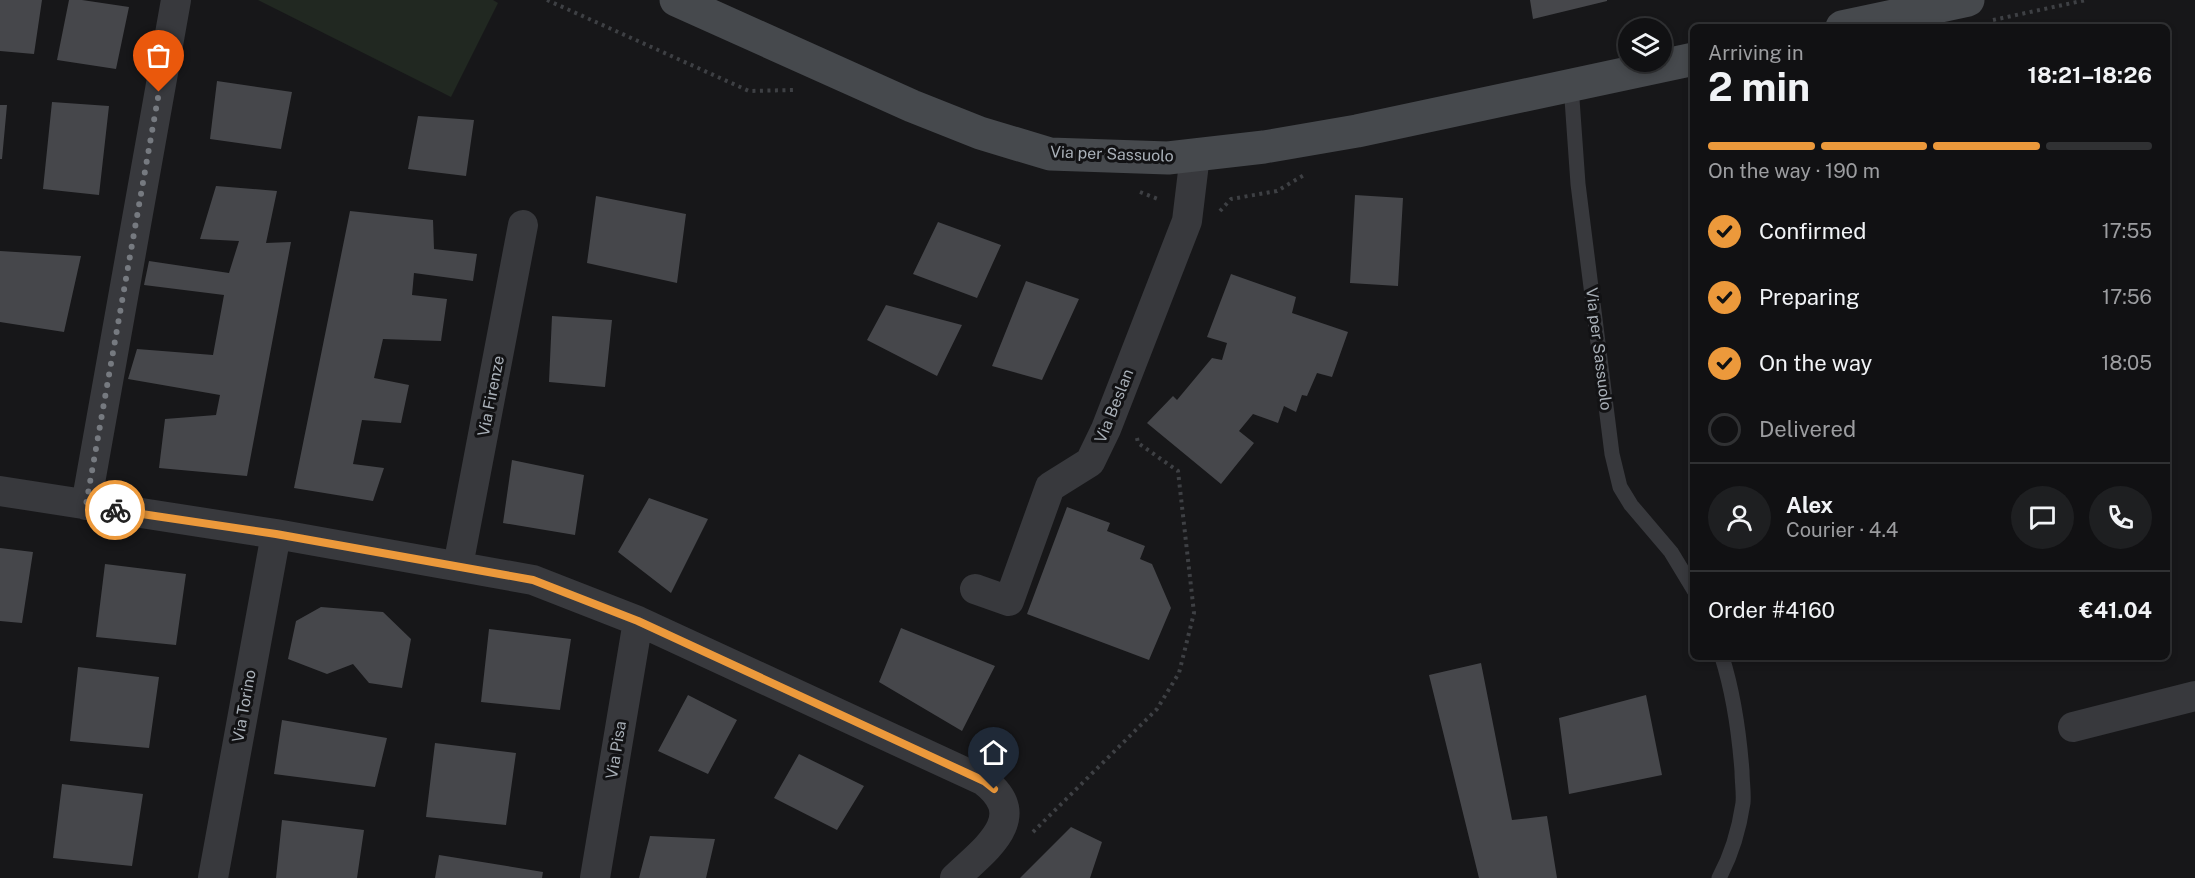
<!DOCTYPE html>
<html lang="en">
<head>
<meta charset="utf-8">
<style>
	:root { --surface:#111113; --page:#1e1f21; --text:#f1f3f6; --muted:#9c9da0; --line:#303133; --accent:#ec993b }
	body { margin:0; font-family:"Public Sans",sans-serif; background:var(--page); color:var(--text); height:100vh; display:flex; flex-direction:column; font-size:22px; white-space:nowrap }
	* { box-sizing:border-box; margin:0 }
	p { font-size:20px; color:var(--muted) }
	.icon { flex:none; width:33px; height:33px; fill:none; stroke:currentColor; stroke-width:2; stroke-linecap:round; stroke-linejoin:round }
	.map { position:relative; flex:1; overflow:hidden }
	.details { position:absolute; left:1690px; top:24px; width:480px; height:636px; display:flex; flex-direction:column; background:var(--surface); border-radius:9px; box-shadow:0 3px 9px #0003,0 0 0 2px var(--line) }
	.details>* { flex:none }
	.fabs { position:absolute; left:1618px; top:18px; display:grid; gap:12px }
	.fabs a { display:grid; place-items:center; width:54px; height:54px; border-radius:50%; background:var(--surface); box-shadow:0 3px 9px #0003,0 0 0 2px var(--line); font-size:30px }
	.pin { position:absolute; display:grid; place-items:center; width:51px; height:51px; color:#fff; margin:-62px -26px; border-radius:50% 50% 50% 0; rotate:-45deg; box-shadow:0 0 6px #0007 }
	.pin .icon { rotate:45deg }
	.courier { position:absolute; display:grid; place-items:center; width:60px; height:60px; margin:-30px; border:4px solid #ec993b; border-radius:50%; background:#fff; color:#222; box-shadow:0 2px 8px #0007 }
	.headline em { font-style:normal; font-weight:700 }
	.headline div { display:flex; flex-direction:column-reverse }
	.headline { display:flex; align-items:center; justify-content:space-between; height:102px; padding:0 18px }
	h1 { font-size:39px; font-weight:700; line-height:45px }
	.bar { display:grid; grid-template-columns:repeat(4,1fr); gap:9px 6px; align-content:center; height:72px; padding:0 18px }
	.bar i { height:8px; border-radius:4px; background:var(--line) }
	.bar .current { background:var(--accent) }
	.bar p { grid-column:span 4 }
	.line { display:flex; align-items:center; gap:15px; padding:0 18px; border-top:2px solid var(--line) }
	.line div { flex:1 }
	.round { display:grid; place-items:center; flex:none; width:63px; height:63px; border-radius:32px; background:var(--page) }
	ol { padding:0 18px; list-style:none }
	li { display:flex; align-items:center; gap:18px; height:66px }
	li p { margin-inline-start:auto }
	li .icon { padding:6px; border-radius:50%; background:var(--accent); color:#111; stroke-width:4 }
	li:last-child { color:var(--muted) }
	li i { width:33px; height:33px; border:3px solid var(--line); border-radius:50% }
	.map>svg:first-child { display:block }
	.green { fill:#212821 }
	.building { fill:#46474b }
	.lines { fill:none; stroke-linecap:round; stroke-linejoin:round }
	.path { stroke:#3e4044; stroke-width:4; stroke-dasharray:3 4.5; stroke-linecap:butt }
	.lane { stroke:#38393d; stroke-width:15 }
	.street { stroke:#38393d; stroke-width:30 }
	.secondary { stroke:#46494d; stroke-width:33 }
	.done { stroke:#767a80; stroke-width:6; stroke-dasharray:0 10.8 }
	.route { stroke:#ec993b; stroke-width:8 }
	.labels { text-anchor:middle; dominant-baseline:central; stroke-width:6; stroke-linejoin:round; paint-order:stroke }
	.street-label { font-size:16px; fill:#a9b0b8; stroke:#121214 }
</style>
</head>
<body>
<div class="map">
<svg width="2195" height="878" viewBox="0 0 2195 878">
	<rect width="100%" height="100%" fill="#171719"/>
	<path class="green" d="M258 0H493L498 3 451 97Z"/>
	<path class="building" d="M0 0H42L34 54 0 51Z
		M69 0H82L129 7 116 69 57 60Z
		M1530 0H1607V1L1533 19Z
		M217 81 292 92 281 149 210 139Z
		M52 102 109 106 99 195 43 189Z
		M0 105H7L2 159H0Z
		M418 116 474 120 466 176 408 169Z
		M216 186 277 191 266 243 291 242 247 476 159 468 165 419 216 415 220 395 128 379 137 349 213 355 224 295 144 285 149 261 229 273 239 241 200 239Z
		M1355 195 1403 198 1398 286 1350 283Z
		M596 196 686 214 677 283 587 263Z
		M350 211 433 220 434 249 477 254 473 281 414 273 412 295 447 299 441 341 383 339 374 378 409 385 401 423 362 420 353 464 384 468 373 501 294 488Z
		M938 222 1001 245 977 298 913 274Z
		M0 251 81 256 64 332 0 322Z
		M1231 274 1296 297 1292 313 1348 332 1332 377 1317 373 1307 396 1302 395 1296 412 1284 406 1278 423 1253 414 1239 431 1254 443 1221 484 1147 423 1173 396 1177 400 1212 358 1222 360 1227 343 1207 337Z
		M1026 281 1079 299 1042 380 992 366Z
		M886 305 962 325 937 376 867 340Z
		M552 316 612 320 605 387 549 382Z
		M512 460 584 475 575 535 503 523Z
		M649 498 708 519 671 593 618 552Z
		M1067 507 1110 523 1107 531 1145 546 1140 559 1152 564 1171 608 1149 660 1027 614Z
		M0 548 33 552 22 623 0 621Z
		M105 564 186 574 176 645 96 637Z
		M321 607 383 612 411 639 402 688 369 683 353 664 327 674 288 659 296 621Z
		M901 628 995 666 962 731 879 682Z
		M489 629 571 639 560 710 481 702Z
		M1481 663 1512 820 1547 816 1557 878H1479L1429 675Z
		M78 667 159 677 149 748 70 741Z
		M688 695 737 720 708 774 658 751Z
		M1646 695 1662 775 1569 794 1559 718Z
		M282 720 387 738 375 787 274 774Z
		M435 743 516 753 506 825 426 817Z
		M799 754 864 786 837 830 774 798Z
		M62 784 143 794 132 866 53 858Z
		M282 820 364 830 357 878H276Z
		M1071 827 1102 842 1090 878H1020Z
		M650 836 715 839 706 878H639Z
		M439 855 543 872 542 878H435Z"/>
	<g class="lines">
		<path class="path" d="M547 0 749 91 793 90
			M1993 20 2086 0
			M1140 192 1158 199
			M1220 211 1231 199 1277 191 1304 175
			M1033 832 1157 709 1179 673 1194 613 1178 471 1138 443 1137 438"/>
		<path class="lane" d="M1571 85 1578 184 1612 454 1620 487 1631 505 1671 552 1694 590
			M1719 878C1732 854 1739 830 1743 803 1744 793 1742 782 1742 771 1739 732 1734 695 1722 657"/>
		<path class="street" d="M0 491 276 534 533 580 638 621 984 781C1032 818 984 850 955 878
			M86 505 176 0
			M458 566 523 225
			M975 589 1009 601 1050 487 1090 462 1106 429 1187 221 1195 155
			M2073 727 2195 696
			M213 878 276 534
			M595 878 638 621"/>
		<path class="secondary" d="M676 0 912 106 980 133 1050 154 1168 158 1264 147 1357 131 1694 59
			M1842 27 1968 0"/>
	</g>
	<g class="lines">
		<path class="done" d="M115 510 86 505 159 92"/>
		<path class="route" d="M115 510 276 534 533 580 638 621 984 781 994 789"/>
	</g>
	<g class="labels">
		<g class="street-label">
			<text transform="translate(1112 154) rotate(2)">Via per Sassuolo</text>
			<text transform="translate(1599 349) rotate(83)">Via per Sassuolo</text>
			<text transform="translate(491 396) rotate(-79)">Via Firenze</text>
			<text transform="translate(1114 406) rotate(-68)">Via Beslan</text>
			<text transform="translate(244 706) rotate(-80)">Via Torino</text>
			<text transform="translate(616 750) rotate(-81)">Via Pisa</text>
		</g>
	</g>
</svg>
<div class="fabs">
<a><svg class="icon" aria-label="layers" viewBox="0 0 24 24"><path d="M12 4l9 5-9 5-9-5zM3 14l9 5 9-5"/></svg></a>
</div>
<div class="pin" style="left:159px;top:92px;background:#ea580c"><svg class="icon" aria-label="bag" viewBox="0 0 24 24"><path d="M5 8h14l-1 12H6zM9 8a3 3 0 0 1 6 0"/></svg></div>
<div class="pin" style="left:994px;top:789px;background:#1f2937"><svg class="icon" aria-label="home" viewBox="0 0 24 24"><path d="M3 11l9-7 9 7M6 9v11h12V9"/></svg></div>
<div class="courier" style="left:115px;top:510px"><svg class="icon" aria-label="bike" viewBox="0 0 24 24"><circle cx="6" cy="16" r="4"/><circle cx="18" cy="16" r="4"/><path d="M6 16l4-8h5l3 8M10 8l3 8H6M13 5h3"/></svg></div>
<section class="details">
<div class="headline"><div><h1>2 min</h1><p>Arriving in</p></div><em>18:21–18:26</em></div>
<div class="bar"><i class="current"></i><i class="current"></i><i class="current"></i><i></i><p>On the way · 190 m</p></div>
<ol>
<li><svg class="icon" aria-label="check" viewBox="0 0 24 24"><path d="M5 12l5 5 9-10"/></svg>Confirmed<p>17:55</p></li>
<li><svg class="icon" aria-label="check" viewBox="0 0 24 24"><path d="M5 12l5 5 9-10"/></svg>Preparing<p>17:56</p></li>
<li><svg class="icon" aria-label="check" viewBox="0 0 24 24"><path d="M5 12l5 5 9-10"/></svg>On the way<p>18:05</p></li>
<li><i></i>Delivered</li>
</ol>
<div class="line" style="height:108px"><a class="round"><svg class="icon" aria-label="person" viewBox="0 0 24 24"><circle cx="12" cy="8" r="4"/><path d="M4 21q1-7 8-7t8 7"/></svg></a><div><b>Alex</b><p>Courier · 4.4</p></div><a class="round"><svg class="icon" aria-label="chat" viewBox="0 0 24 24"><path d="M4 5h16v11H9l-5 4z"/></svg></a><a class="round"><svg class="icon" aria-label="phone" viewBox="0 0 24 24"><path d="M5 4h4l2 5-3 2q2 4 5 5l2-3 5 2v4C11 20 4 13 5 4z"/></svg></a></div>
<div class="line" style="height:78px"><div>Order #4160</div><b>€41.04</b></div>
</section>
</div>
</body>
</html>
